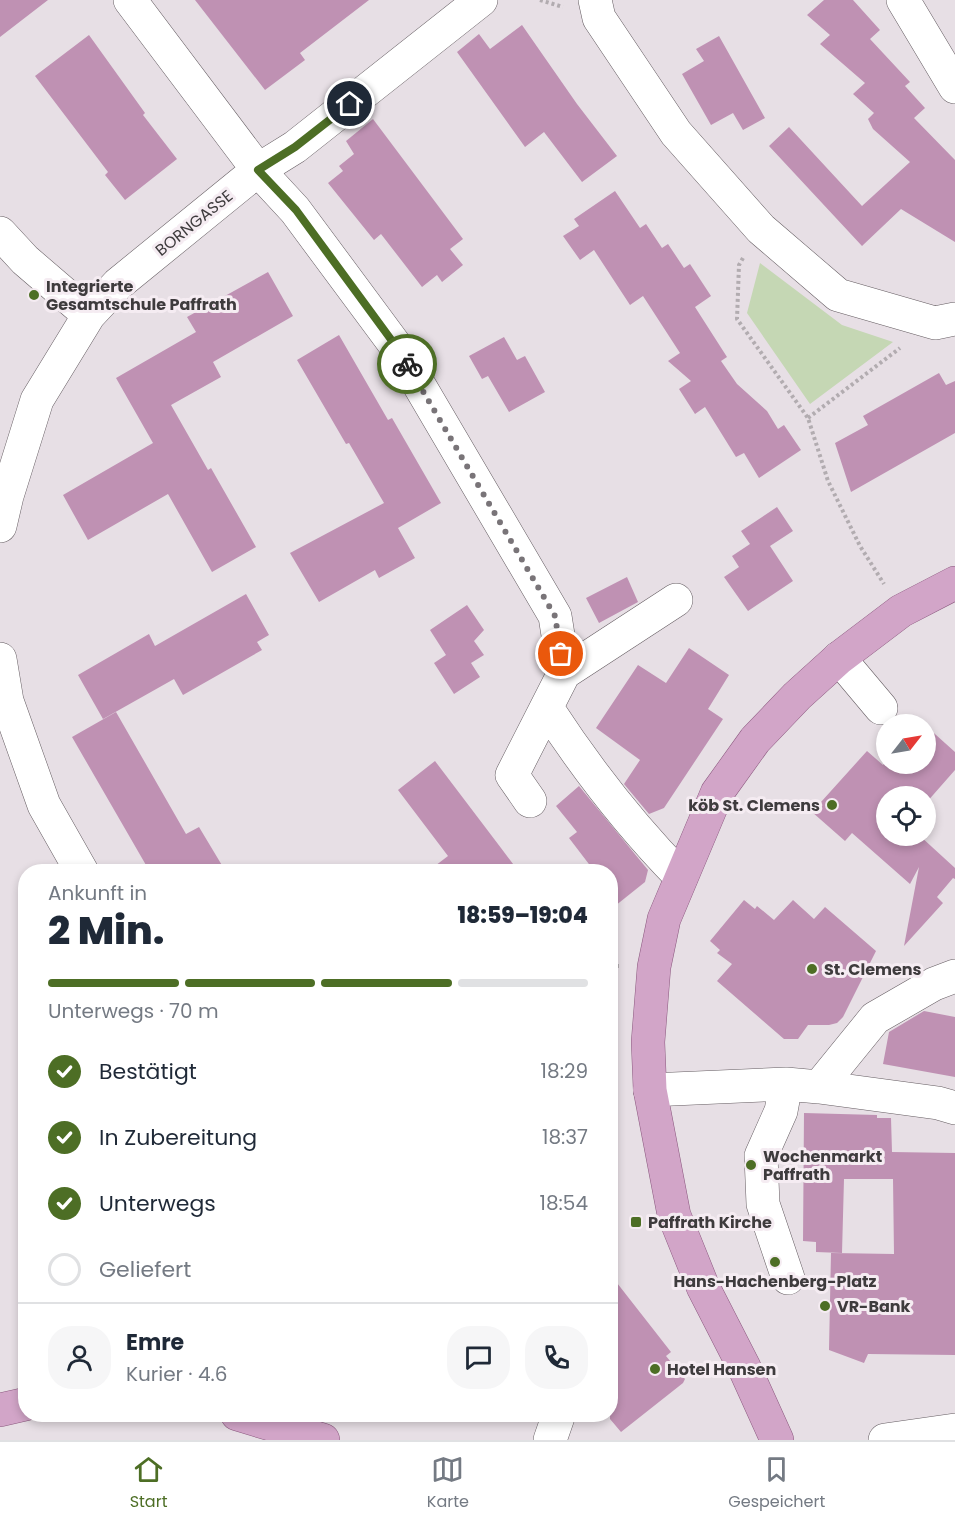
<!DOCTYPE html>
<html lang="de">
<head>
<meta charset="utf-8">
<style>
	:root { --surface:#fff; --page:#f6f6f7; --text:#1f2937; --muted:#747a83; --line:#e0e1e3; --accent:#4d6e25 }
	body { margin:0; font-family:Poppins,sans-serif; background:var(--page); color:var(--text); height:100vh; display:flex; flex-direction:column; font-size:22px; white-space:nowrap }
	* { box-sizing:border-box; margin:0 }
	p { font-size:20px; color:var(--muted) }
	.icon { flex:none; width:33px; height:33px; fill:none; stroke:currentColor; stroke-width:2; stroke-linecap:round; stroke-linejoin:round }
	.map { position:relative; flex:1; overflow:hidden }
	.drawer { position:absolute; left:18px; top:864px; width:600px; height:558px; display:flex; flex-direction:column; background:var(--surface); border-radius:24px; box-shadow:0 3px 9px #0003 }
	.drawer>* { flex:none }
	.needle { width:39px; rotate:59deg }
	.buttons { position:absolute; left:876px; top:714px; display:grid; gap:12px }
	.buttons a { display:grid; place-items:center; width:60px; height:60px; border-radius:50%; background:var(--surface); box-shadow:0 3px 9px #0003; font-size:30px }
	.pin { position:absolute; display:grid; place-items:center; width:51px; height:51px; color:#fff; margin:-26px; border:3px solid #fff; border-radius:50%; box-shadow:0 2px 6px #0007 }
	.courier { position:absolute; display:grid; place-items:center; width:60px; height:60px; margin:-30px; border:4px solid #4d6e25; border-radius:50%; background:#fff; color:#222; box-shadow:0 2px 8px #0007 }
	.overview em { font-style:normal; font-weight:800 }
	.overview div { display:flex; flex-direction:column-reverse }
	.overview { display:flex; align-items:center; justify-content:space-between; height:102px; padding:0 30px }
	h1 { font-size:39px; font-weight:800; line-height:45px }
	.bar { display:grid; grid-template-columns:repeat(4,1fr); gap:9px 6px; align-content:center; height:72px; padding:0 30px }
	.bar i { height:8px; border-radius:4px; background:var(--line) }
	.bar .selected { background:var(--accent) }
	.bar p { grid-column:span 4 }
	.line { display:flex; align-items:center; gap:15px; padding:0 30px; border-top:2px solid var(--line) }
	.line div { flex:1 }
	.round { display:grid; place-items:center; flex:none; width:63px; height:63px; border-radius:24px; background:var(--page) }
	ol { padding:0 30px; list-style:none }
	li { display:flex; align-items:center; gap:18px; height:66px }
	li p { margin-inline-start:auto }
	li .icon { padding:6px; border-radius:50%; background:var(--accent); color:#fff; stroke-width:4 }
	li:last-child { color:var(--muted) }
	li i { width:33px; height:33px; border:3px solid var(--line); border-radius:50% }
	.dock { display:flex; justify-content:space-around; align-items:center; height:84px; border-top:2px solid var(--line); background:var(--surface); font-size:16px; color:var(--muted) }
	.dock a { display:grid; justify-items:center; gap:3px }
	.dock .selected { color:var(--accent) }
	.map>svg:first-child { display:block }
	.green { fill:#c5d7b4 }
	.building { fill:#bf91b3 }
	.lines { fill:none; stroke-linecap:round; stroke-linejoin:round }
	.minor-casing { stroke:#655d62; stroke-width:34 }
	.major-casing { stroke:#8b597f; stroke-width:34 }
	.path { stroke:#b2acb0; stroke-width:4; stroke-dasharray:3 3; stroke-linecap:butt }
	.minor { stroke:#fff; stroke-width:33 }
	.major { stroke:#d2a5c8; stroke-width:33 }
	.done { stroke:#797478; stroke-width:6; stroke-dasharray:0 10.8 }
	.route { stroke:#4d6e25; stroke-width:8 }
	.poi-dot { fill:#4d6e25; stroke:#f5ecf2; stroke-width:2 }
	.labels { text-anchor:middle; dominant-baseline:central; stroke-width:6; stroke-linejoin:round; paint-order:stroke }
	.street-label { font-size:16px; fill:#3e3b3d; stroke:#f5ecf2 }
	.poi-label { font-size:16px; font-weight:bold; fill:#3e3b3d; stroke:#f5ecf2; text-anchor:start }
</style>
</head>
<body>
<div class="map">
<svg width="955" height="1440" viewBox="0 0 955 1440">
	<rect width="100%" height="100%" fill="#e7dfe5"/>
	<path class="green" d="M760 263 842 325 893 342 810 404 747 313Z"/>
	<path class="building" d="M0 0H48L0 37Z
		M195 0H369L300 53 305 60 265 90Z
		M824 0H853L880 30 870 39 910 82 905 86 925 108 914 118 955 160V242L901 209 862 246 769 146 789 127 862 206 910 162 873 129 868 119 874 113 853 94 865 83 820 44 830 35 807 15Z
		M522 25 577 104 617 156 582 182 544 132 525 147 457 52 479 34 490 49Z
		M89 35 145 113 143 115 177 159 125 200 105 175 108 172 35 76Z
		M719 36 765 118 743 130 733 113 711 125 682 74 704 61 696 49Z
		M373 119 463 239 450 249 463 265 442 282 437 275 422 287 381 234 374 240 328 183 343 171 339 166 354 154 346 141Z
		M615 191 640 228 646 224 662 248 668 244 684 268 690 264 711 296 695 307 727 357 721 361 737 384 767 411 778 429 784 425 801 450 759 478 744 453 736 457 705 407 695 414 679 389 691 381 668 361 680 353 643 296 630 305 594 250 580 260 563 236 579 226 574 219Z
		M268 272 293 316 213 362 221 377 171 405 208 470 211 468 256 547 212 572 168 494 88 540 63 495 153 443 116 378 196 332 187 317Z
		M339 335 388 420 392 418 441 503 398 528 415 558 379 578 375 570 319 602 290 553 384 503 349 443 346 444 297 360Z
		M504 337 517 360 525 356 545 392 509 412 488 376 482 379 469 356Z
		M939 373 946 385 955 381V433L851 492 835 443 868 425 863 416Z
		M777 507 793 531 770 546 793 581 748 611 724 577 739 567 732 556 750 544 741 531Z
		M627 577 638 602 599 623 586 598Z
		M246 594 269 635 257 642 262 650 183 695 174 679 103 719 78 675 149 634 155 646Z
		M467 605 484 630 474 641 484 655 471 663 480 677 454 694 434 663 446 655 430 630Z
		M689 648 729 675 708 709 723 719 664 808 649 814 624 784 640 760 596 728 638 665 666 683Z
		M116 712 186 834 199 827 226 872H150L72 737Z
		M926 726 955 752V770L926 803V796H886V836H920L955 868V879L953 878 937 897 943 903 904 946 919 867 910 884 852 833 845 841 812 812 867 751 883 765 886 761V764H926Z
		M435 761 501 848 519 872H427L448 856 398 790Z
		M579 786 648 870 645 882 610 910V872H595L569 838 577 832 556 806Z
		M744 900 755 909 757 906 774 920 793 900 814 919 825 907 876 951 843 1017 837 1023 829 1025H808L798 1039H784L717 981 732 964 717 953 720 950 710 941Z
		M924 1011 955 1017V1077L883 1064 889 1032Z
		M804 1113 877 1115V1118H891L892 1152 955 1153V1355L868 1354 864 1363 829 1350 831 1253 894 1254 893 1179H844L842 1253 816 1252V1242L803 1241Z
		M610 1274 671 1352 666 1356 685 1379 683 1383 621 1432 610 1419Z"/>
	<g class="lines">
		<defs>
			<path id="minor" d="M130 0 258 170 295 210 398 349 555 616 564 673
				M595 0 599 18 676 133 761 229 838 295 935 323 955 319
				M903 0 955 87
				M0 233 25 260 89 315
				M0 526 7 496 37 400 89 315 118 284 258 170 295 147 481 0
				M839 658 881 708
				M0 659 7 701 44 805 82 872
				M547 708C586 768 631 826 681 877
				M530 801 512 775 564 673 676 600
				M786 1084 781 1111 761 1156 763 1204 788 1278
				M819 1087 875 1018 934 984 955 976
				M650 1090 786 1084 819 1087 938 1103 955 1108
				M550 1440 559 1414
				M885 1440 955 1430"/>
			<path id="major" d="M0 1410 26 1404
				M237 1414 323 1440
				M777 1440 744 1367 703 1287 674 1215 650 1090 648 1042 654 967 664 919 717 793 755 740 797 696 839 658 901 611 955 583"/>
		</defs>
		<use href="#minor" class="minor-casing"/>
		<use href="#major" class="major-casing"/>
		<path class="path" d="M540 0 563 7
			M743 258 739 265 737 319 808 418 828 481 860 546 884 584
			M808 418 900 348
			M610 966H621"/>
		<use href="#minor" class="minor"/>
		<use href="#major" class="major"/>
	</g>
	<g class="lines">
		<path class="done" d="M407 364 555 616 561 654"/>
		<path class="route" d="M350 104 295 147 258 170 296 210 398 349 407 364"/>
	</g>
	<g class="poi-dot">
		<circle cx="34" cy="295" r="6"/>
		<circle cx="832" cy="805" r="6"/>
		<circle cx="812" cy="969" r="6"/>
		<circle cx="751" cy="1165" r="6"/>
		<rect x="630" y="1216" width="12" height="12" rx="3"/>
		<circle cx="775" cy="1262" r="6"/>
		<circle cx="825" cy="1306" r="6"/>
		<circle cx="655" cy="1369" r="6"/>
	</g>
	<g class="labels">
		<g class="street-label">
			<text transform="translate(194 223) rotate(-39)">BORNGASSE</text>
		</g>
		<g class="poi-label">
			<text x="46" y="286">Integrierte<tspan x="46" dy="18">Gesamtschule Paffrath</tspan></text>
			<text x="820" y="805" text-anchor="end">köb St. Clemens</text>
			<text x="824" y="969">St. Clemens</text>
			<text x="763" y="1156">Wochenmarkt<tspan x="763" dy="18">Paffrath</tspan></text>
			<text x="648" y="1222">Paffrath Kirche</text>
			<text x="775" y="1281" text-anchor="middle">Hans-Hachenberg-Platz</text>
			<text x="837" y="1306">VR-Bank</text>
			<text x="667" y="1369">Hotel Hansen</text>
		</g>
	</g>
</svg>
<div class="buttons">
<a><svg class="needle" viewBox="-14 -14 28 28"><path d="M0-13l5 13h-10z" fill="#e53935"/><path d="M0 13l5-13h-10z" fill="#747a83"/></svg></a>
<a><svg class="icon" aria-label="locate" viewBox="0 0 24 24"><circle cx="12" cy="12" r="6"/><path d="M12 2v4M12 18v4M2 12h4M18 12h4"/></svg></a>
</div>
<div class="pin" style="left:561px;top:654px;background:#ea580c"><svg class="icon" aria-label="bag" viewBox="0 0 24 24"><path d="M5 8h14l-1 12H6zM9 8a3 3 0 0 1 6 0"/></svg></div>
<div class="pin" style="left:350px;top:104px;background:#1f2937"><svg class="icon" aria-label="home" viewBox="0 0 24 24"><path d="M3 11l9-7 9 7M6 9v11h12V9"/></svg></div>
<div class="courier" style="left:407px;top:364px"><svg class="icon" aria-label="bike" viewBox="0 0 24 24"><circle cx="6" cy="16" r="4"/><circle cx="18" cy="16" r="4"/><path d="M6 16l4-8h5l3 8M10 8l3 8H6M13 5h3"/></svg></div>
<section class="drawer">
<div class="overview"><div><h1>2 Min.</h1><p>Ankunft in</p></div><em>18:59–19:04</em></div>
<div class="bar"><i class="selected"></i><i class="selected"></i><i class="selected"></i><i></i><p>Unterwegs · 70 m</p></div>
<ol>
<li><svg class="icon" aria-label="check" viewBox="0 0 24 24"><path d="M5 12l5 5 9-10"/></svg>Bestätigt<p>18:29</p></li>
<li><svg class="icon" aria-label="check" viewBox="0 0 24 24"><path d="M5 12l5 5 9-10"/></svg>In Zubereitung<p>18:37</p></li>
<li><svg class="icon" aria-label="check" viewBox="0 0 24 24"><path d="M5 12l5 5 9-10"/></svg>Unterwegs<p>18:54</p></li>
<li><i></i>Geliefert</li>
</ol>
<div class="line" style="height:108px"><a class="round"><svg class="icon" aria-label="person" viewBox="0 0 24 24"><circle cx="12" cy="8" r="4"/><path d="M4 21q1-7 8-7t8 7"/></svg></a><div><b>Emre</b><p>Kurier · 4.6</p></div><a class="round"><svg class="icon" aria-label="chat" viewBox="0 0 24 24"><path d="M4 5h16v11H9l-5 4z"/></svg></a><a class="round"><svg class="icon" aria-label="phone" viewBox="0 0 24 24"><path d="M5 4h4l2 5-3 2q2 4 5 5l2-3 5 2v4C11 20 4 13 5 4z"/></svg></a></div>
</section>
</div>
<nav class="dock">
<a class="selected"><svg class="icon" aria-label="home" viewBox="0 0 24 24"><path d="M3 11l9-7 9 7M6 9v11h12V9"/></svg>Start</a>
<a><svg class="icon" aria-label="map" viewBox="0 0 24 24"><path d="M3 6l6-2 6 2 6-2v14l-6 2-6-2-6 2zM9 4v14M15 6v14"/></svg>Karte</a>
<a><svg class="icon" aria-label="saved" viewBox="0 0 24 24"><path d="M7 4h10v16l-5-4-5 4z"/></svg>Gespeichert</a>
</nav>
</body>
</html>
